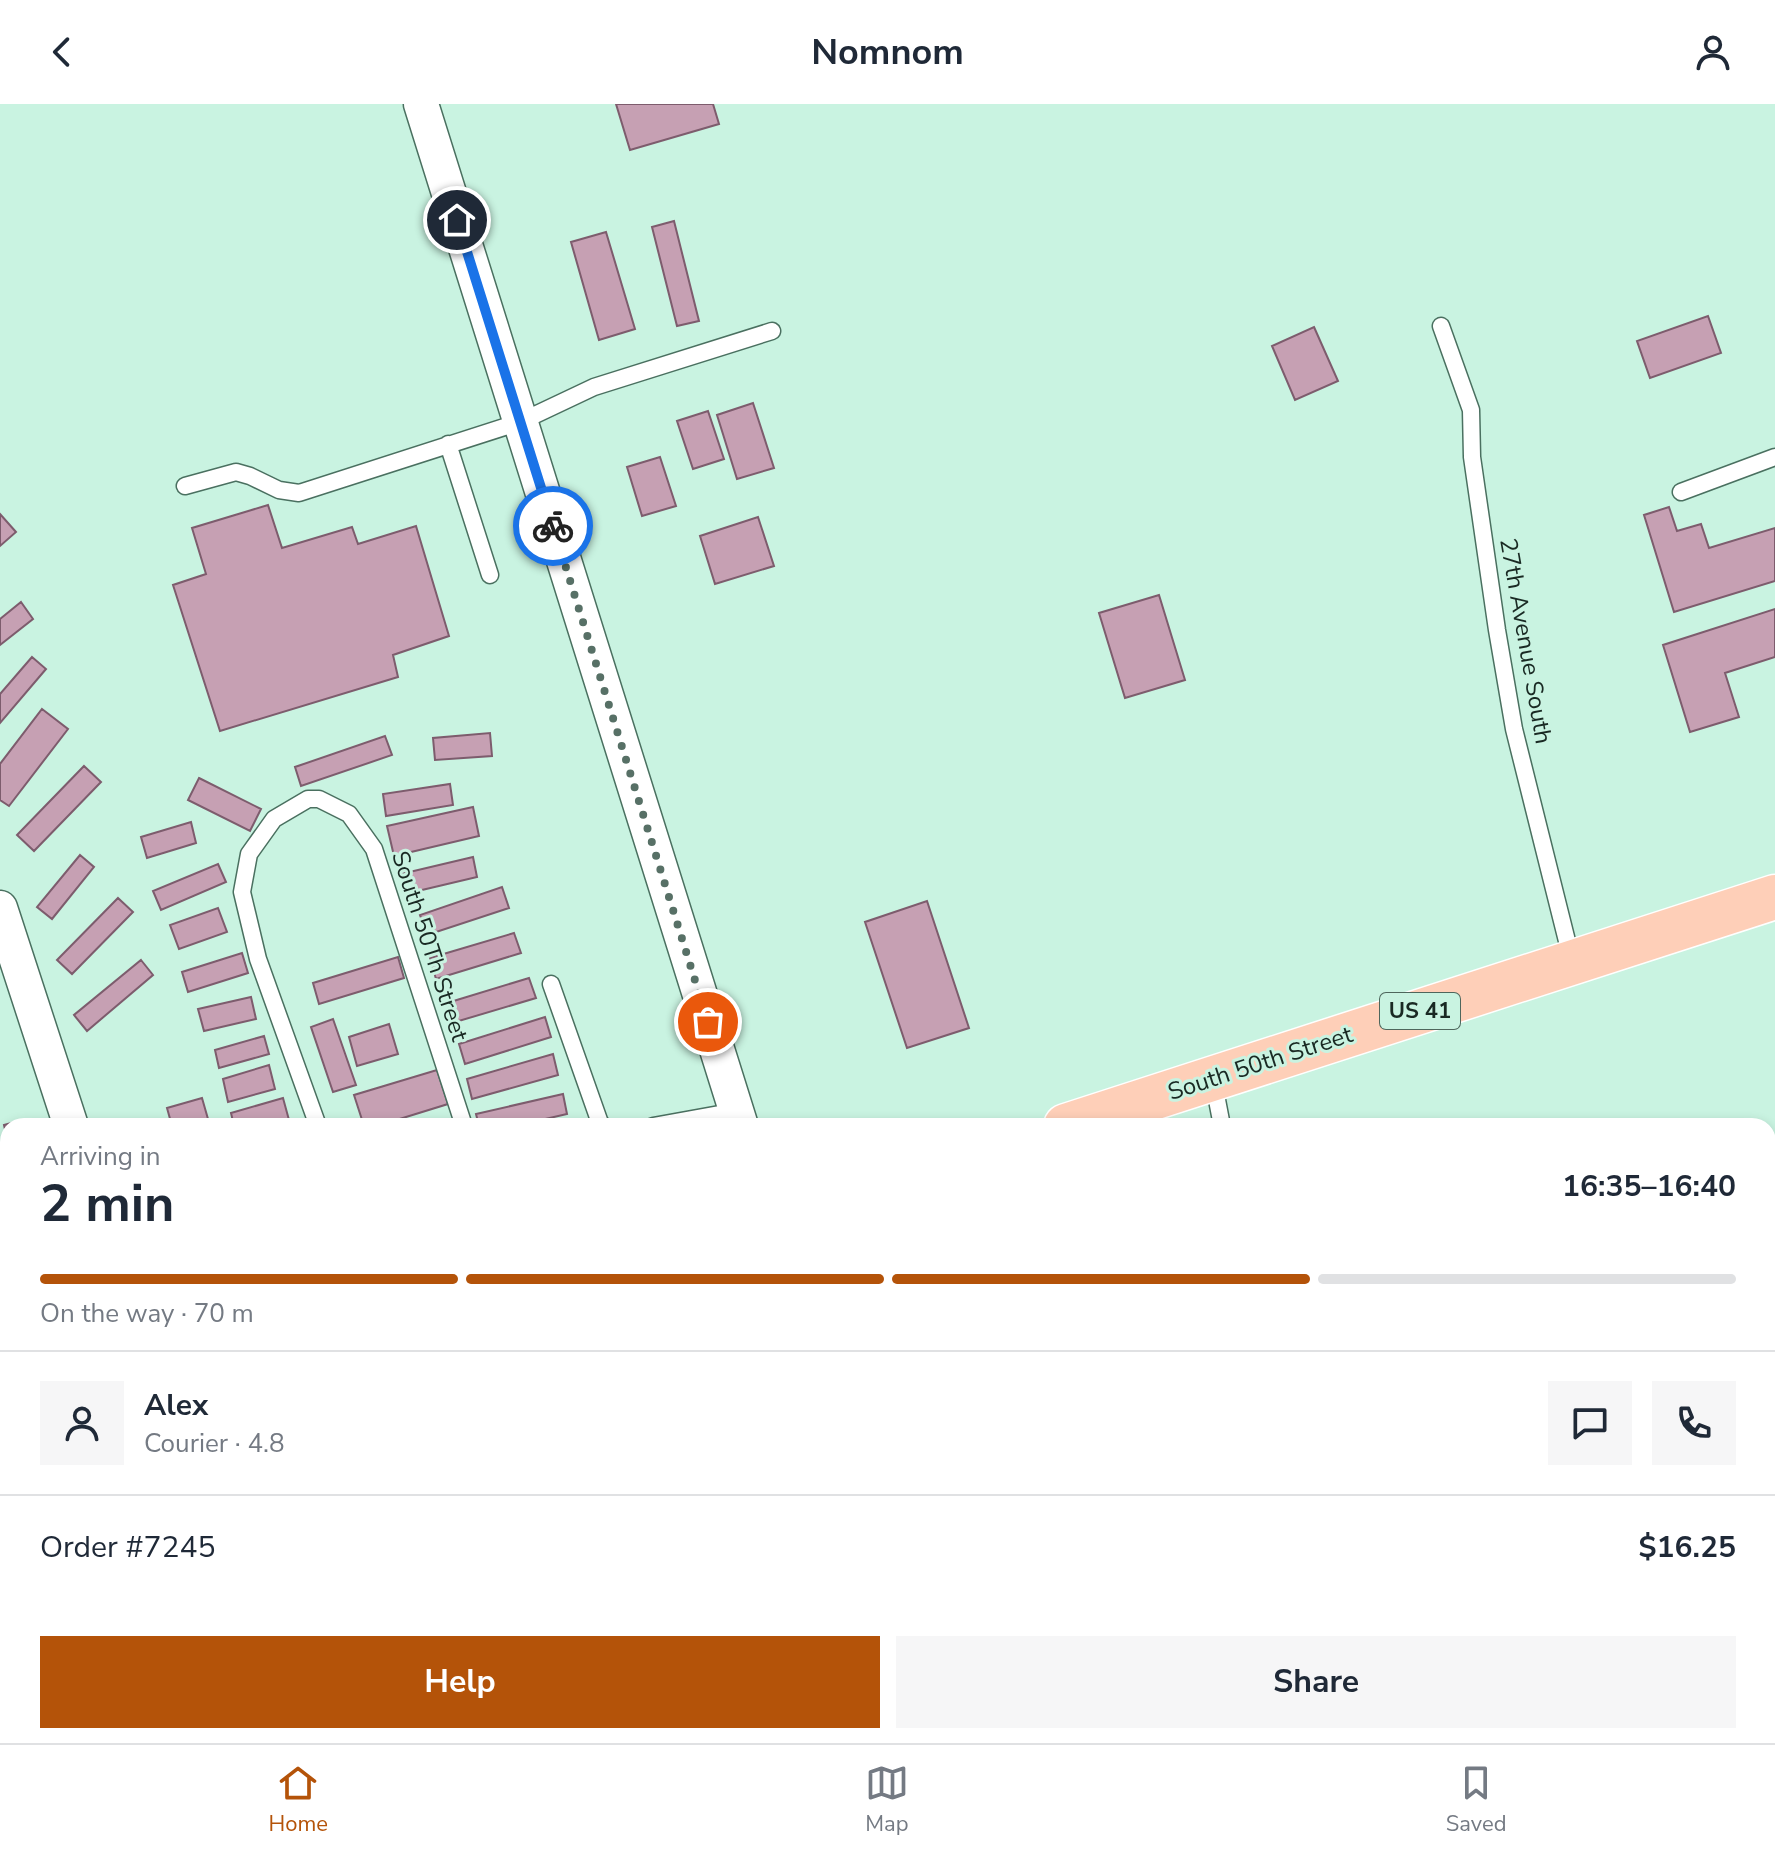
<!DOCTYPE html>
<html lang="en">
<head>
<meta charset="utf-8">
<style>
	:root { --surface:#fff; --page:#f6f6f7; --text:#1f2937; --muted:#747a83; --line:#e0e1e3; --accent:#b45309 }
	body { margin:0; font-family:"Nunito Sans",sans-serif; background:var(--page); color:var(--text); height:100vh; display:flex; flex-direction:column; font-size:30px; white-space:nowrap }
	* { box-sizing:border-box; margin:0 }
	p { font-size:26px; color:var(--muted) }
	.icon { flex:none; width:44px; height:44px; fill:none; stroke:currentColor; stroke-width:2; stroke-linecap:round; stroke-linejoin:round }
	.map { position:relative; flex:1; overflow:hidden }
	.details { position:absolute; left:0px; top:1014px; width:1776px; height:626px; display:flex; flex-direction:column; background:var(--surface); border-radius:24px 24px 0 0; box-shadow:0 4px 12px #0003 }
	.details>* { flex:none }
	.pin { position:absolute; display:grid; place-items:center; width:68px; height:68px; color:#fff; margin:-34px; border:4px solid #fff; border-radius:50%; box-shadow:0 2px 8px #0007 }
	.courier { position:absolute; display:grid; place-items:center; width:80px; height:80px; margin:-40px; border:6px solid #1a73e8; border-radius:50%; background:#fff; color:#222; box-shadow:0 2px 10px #0007 }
	.headline em { font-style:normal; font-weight:700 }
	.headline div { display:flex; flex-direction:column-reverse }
	.headline { display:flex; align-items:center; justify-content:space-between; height:136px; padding:0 40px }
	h1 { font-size:52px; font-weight:700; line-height:60px }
	.bar { display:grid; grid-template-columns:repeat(4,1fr); gap:12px 8px; align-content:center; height:96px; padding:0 40px }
	.bar i { height:10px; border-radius:6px; background:var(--line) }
	.bar .selected { background:var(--accent) }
	.bar p { grid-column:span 4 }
	.line { display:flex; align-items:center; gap:20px; padding:0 40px; border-top:2px solid var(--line) }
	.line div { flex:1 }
	.round { display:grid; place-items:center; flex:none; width:84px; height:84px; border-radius:0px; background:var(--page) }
	.primary-button { display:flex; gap:16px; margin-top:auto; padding:16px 40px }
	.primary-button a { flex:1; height:92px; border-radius:0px; background:var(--accent); color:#fff; font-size:32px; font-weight:700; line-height:92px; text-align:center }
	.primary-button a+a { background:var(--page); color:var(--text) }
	header { display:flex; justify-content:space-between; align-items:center; height:104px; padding:0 40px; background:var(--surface); font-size:36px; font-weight:700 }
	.tabs { display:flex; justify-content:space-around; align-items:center; height:112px; border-top:2px solid var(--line); background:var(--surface); font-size:22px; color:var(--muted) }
	.tabs a { display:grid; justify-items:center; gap:4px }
	.tabs .selected { color:var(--accent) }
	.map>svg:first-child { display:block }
	.building { fill:#c6a0b3; stroke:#7d5c6d; stroke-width:2 }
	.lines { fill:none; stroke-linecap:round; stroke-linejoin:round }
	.service-casing { stroke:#4a7060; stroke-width:19 }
	.minor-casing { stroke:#4a7060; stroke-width:37 }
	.primary-casing { stroke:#fff; stroke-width:47 }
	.service { stroke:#fff; stroke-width:16 }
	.minor { stroke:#fff; stroke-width:34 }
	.primary { stroke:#fecfb8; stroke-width:44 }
	.done { stroke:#577066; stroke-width:8; stroke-dasharray:0 14.4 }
	.route { stroke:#1a73e8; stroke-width:10 }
	.labels { text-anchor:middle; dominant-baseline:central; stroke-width:6; stroke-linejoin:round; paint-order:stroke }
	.shield { fill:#c9f3e1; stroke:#4e665c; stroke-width:2 }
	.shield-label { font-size:22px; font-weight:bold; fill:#192923 }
	.street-label { font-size:24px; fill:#192923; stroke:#c9f3e1 }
</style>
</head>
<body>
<header><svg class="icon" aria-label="back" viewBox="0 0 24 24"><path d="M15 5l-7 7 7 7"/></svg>Nomnom<svg class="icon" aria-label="person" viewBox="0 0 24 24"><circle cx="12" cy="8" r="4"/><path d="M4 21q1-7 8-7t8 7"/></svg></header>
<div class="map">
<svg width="1775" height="1639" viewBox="0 0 1775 1639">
	<rect width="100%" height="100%" fill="#c9f3e1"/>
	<path class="building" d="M616 0H713L719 20 630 46Z
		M674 117 699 217 677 222 652 123Z
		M606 128 635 225 599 236 571 138Z
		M1708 212 1721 249 1650 274 1637 237Z
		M1314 223 1338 277 1295 296 1272 242Z
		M753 299 774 364 737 375 717 311Z
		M708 307 724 355 693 365 677 317Z
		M660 353 676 402 642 412 627 363Z
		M268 401 282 444 352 423 358 440 416 422 449 532 393 551 398 573 220 627 173 481 206 470 192 424Z
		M1669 403 1677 427 1701 420 1709 444 1775 424V477L1674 508 1644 411Z
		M0 410 16 428 0 442Z
		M758 413 774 462 715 480 700 432Z
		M1159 491 1185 576 1125 594 1099 509Z
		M21 498 33 515 0 541V515Z
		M1775 505V553L1725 569 1739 613 1690 628 1663 541Z
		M32 553 46 565 0 619V590Z
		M42 605 68 625 9 702 0 696V660Z
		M490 629 492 652 435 656 433 634Z
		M385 632 392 651 301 682 295 663Z
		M84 662 101 678 34 747 17 731Z
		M199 674 261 705 250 727 188 696Z
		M450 680 453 701 386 712 383 690Z
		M473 703 479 732 394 752 387 722Z
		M191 718 196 739 147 754 141 733Z
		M80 751 94 763 52 815 37 803Z
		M473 753 477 773 405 790 401 770Z
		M218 760 226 778 161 806 153 787Z
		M502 783 509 804 427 831 420 811Z
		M118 794 133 808 72 870 57 856Z
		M927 797 969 924 907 944 865 818Z
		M218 804 227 828 179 845 170 821Z
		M514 829 521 849 436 875 430 854Z
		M242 849 248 869 188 888 182 868Z
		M398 853 404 874 319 900 313 879Z
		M141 856 153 871 87 927 74 911Z
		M529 874 536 894 452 919 447 899Z
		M251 893 256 915 204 927 198 905Z
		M545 913 551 933 465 960 459 940Z
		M333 915 356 981 333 988 311 923Z
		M389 920 398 950 357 962 349 933Z
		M264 932 269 950 219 964 215 946Z
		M553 950 558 971 472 995 467 975Z
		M269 961 275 985 228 998 223 975Z
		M437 966 448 1000 377 1022H364L354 991Z
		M563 990 567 1010 515 1022H479L476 1010Z
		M202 994 210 1022H172L167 1004Z
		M283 994 289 1016 267 1022H234L231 1009Z
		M15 1018 16 1022H8V1039L4 1021Z
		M372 1632H412L414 1639H374Z"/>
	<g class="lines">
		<defs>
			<path id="service" d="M1441 222 1471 306 1472 353 1497 526 1514 625 1572 857
				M448 340 490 471
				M185 382 236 368 250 372 279 386 299 389 520 318 594 283 772 227
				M1681 388 1775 353
				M551 880 600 1019 604 1022
				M1213 975 1222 1022
				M318 1022 258 855 242 788 249 750 274 715 308 695H319L349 710 374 745 464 1022
				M653 1022 736 1007
				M0 1460 8 1483
				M0 1627 8 1625"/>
			<path id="minor" d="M421 0 741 1022
				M0 804 71 1022
				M271 1632 273 1639
				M754 1639 767 1635"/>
			<path id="primary" d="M1066 1022 1775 793
				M0 1370 8 1367"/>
		</defs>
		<use href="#service" class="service-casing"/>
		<use href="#minor" class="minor-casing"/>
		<use href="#primary" class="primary-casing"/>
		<use href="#service" class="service"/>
		<use href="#minor" class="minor"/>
		<use href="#primary" class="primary"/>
	</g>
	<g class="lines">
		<path class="done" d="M553 422 708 918"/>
		<path class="route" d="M457 116 553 422"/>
	</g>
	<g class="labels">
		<rect class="shield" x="1380" y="889" width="80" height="36" rx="6"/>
		<g class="shield-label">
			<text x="1420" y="907">US 41</text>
		</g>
		<g class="street-label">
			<text transform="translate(1526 537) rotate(80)">27th Avenue South</text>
			<text transform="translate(430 842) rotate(72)">South 50Th Street</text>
			<text transform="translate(1260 959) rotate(-18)">South 50th Street</text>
		</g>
	</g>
</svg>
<div class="pin" style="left:708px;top:918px;background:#ea580c"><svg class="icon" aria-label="bag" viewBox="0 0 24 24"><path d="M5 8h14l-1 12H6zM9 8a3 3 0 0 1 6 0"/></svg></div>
<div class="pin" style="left:457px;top:116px;background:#1f2937"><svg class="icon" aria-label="home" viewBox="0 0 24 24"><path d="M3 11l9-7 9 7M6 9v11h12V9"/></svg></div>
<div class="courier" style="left:553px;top:422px"><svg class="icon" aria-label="bike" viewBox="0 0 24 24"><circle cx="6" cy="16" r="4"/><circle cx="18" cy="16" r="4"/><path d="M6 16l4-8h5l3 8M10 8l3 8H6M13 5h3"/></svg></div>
<section class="details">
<div class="headline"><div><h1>2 min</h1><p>Arriving in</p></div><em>16:35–16:40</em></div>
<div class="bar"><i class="selected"></i><i class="selected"></i><i class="selected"></i><i></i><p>On the way · 70 m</p></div>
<div class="line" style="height:144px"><a class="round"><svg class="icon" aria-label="person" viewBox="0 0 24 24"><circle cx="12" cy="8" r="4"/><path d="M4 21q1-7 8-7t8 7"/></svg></a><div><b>Alex</b><p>Courier · 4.8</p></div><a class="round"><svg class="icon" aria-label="chat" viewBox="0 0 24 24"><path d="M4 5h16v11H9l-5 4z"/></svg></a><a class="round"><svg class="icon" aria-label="phone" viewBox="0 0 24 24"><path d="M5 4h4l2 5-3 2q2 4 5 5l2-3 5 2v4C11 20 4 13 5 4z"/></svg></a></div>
<div class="line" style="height:104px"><div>Order #7245</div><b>$16.25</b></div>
<div class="primary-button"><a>Help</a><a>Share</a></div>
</section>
</div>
<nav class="tabs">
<a class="selected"><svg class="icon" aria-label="home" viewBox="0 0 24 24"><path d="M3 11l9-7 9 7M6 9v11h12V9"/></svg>Home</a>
<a><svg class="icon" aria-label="map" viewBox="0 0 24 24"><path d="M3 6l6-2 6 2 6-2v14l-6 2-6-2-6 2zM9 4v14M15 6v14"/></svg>Map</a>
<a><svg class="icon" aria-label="saved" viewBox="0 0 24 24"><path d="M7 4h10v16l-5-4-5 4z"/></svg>Saved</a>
</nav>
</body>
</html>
